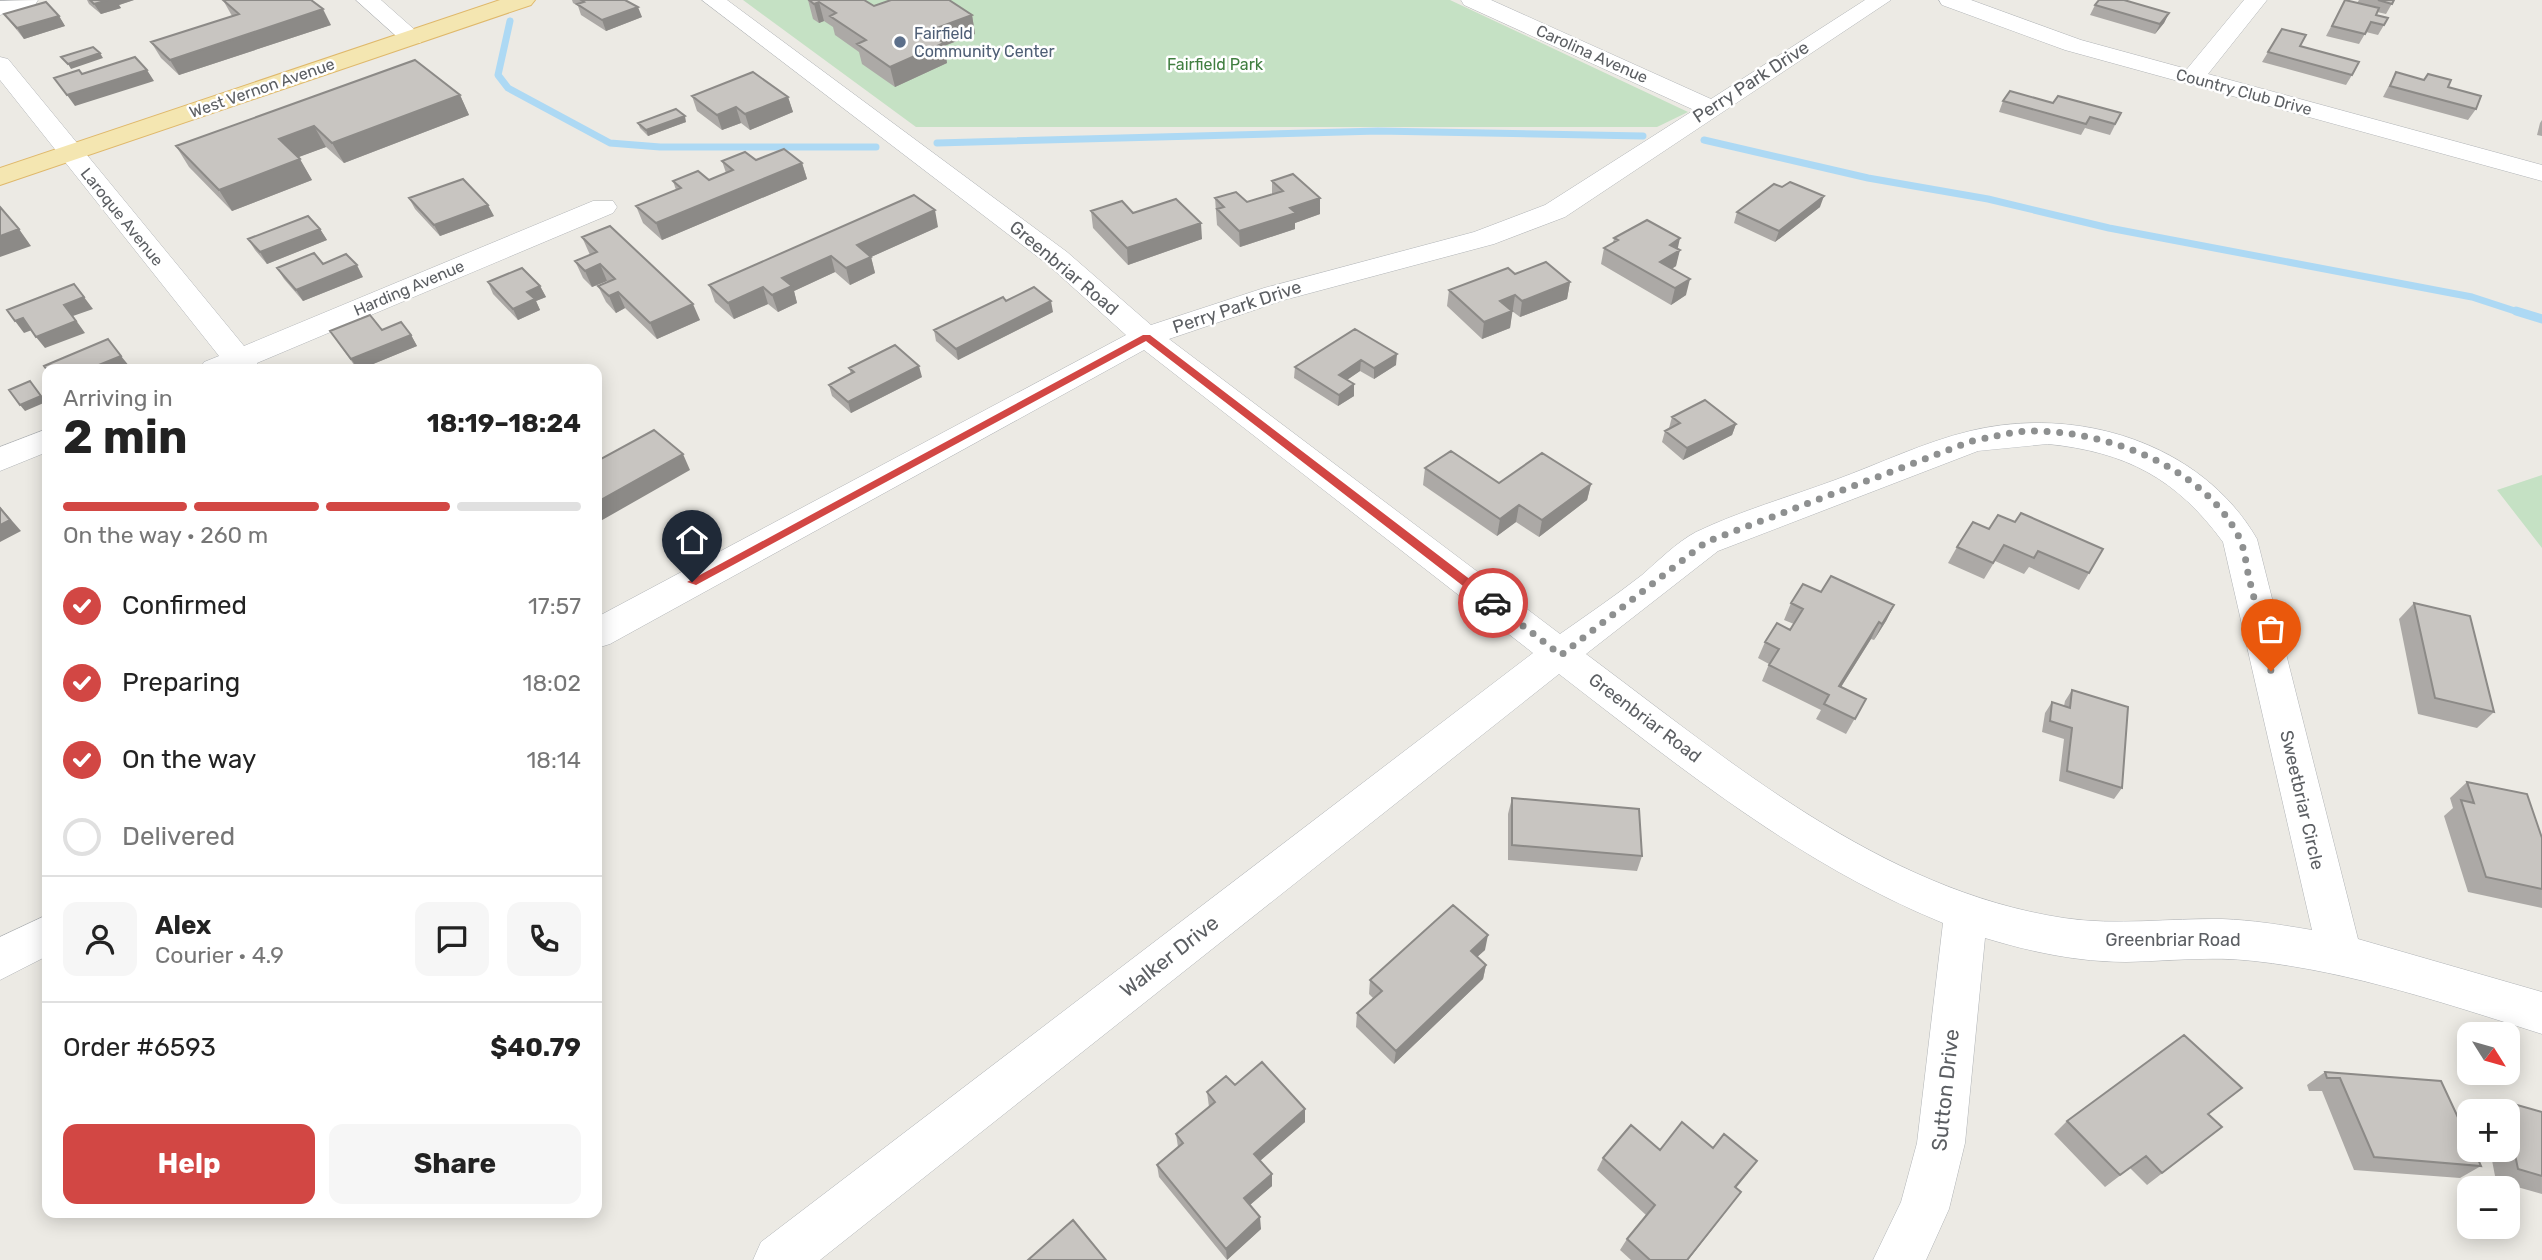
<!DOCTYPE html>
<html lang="en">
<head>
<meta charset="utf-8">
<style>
	:root { --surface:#fff; --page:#f6f6f6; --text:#222; --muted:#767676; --line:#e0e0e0; --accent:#d24744 }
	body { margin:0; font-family:Rubik,sans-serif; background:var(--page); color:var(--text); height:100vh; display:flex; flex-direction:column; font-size:26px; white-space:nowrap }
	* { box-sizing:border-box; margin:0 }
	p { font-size:23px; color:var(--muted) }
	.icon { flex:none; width:38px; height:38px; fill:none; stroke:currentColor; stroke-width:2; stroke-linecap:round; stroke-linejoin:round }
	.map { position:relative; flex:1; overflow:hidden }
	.drawer { position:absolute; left:42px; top:364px; width:560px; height:854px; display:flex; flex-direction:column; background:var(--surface); border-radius:14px; box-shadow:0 4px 18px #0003 }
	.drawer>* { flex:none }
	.needle { width:46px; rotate:127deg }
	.buttons { position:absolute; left:2457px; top:1022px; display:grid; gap:14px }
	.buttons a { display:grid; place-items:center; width:63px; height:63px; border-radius:14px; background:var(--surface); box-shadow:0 4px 18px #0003; font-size:35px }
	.pin { position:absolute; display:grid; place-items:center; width:60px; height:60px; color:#fff; margin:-72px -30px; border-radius:50% 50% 50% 0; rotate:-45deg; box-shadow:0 0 7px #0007 }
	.pin .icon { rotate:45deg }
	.courier { position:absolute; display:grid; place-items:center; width:70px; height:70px; margin:-35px; border:5px solid #d24744; border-radius:50%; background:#fff; color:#222; box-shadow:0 2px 9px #0007 }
	.overview em { font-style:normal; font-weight:700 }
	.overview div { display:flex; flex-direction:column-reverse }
	.overview { display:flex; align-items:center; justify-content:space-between; height:119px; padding:0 21px }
	h1 { font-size:46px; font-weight:700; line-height:52px }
	.bar { display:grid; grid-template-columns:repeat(4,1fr); gap:10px 7px; align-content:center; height:84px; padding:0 21px }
	.bar i { height:9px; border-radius:5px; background:var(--line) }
	.bar .selected { background:var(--accent) }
	.bar p { grid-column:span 4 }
	.line { display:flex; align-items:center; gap:18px; padding:0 21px; border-top:2px solid var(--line) }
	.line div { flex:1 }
	.round { display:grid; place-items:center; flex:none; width:74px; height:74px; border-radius:14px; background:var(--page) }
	ol { padding:0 21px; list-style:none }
	li { display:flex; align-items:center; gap:21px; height:77px }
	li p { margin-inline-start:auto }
	li .icon { padding:7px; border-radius:50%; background:var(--accent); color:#fff; stroke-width:4 }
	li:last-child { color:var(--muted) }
	li i { width:38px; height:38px; border:4px solid var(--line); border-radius:50% }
	.button { display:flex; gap:14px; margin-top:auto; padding:14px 21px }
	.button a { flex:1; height:80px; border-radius:14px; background:var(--accent); color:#fff; font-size:28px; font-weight:700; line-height:80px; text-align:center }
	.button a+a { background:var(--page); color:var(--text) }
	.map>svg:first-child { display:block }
	.green { fill:#c5e1c4 }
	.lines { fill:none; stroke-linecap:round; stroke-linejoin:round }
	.stream-far1 { stroke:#add9f4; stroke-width:7 }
	.stream { stroke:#add9f4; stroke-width:9 }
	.minor-casing { stroke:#b1b4b7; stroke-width:1 }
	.major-casing { stroke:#dfb86b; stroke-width:2 }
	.minor { fill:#fff; fill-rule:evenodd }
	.major { fill:#f4e6b1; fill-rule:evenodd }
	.wall { fill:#aca9a6 }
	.shaded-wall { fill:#8c8a87 }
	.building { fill:#c8c5c1; stroke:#8c8a87; stroke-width:2 }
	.route { fill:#d24744 }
	.done { stroke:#8e9090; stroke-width:7; stroke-dasharray:0 12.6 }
	.service-dot { fill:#5c6f8a; stroke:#fff; stroke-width:2.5 }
	.labels { text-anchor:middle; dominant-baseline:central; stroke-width:5; stroke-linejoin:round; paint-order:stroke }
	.far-service-label { font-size:16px; fill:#4e5e75; stroke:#fff; text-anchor:start }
	.far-street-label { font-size:16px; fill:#5c5f63; stroke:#fff }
	.far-park-label { font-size:16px; fill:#407e40; stroke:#fff }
	.street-label { font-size:18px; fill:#5c5f63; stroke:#fff }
	.near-street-label { font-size:21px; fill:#5c5f63; stroke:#fff }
</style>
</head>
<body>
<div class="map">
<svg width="2542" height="1260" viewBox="0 0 2542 1260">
	<rect width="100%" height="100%" fill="#eceae4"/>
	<path class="green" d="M743 0H1450L1688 112 1657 127H916Z
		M2542 475V548L2497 490Z"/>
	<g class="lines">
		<path class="stream-far1" d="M510 21 498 75 508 88 610 143 660 147H876
			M1704 140 1868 178 1988 199 2109 228 2472 297 2521 313
			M937 143 1378 131 1643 136"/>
		<path class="stream" d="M2516 311 2542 319"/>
		<defs>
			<path id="minor" d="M38 0 35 5 0 15V1Z
				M356 0H381L424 38 420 43H404Z
				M702 0H727L1067 252 1151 325 1264 288 1474 232 1545 205 1694 110 1464 5 1461 0H1491L1711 99 1865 0H1891L1565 217 1494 244 1284 300 1169 339 1560 634C1587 615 1615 596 1642 575 1658 561 1677 542 1696 532 1740 511 1789 497 1835 480 1879 464 1924 442 1970 431 2076 405 2201 442 2257 539L2358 939 2542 992V1034C2447 1004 2353 972 2254 961 2211 956 2169 961 2126 962 2078 962 2031 952 1985 938L1965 1143 1949 1209 1926 1260H1873L1901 1202 1917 1143 1943 923C1799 864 1681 768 1559 674L820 1260H753L761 1242 1533 653 1144 350 610 644 597 648V617L1126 335 1047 264ZM2048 444C2126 452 2176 478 2223 542L2312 930C2282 925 2252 920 2222 919 2169 918 2117 926 2064 918 1880 890 1730 761 1586 654L1718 551 1978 451Z
				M1939 0H1971L2081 40 2187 69 2244 0H2267L2208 74 2542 165V181L2065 50 1942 5Z
				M0 57 8 59 244 346 593 201H613L617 207 613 213 257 363 261 369H200L204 362 219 356 0 80Z
				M47 429V452L0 471V447Z
				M47 915V956L0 980V937Z"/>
			<path id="major" d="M500 0H535L531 5 0 185V168Z"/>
		</defs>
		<use href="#minor" class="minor-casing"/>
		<use href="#major" class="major-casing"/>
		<use href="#minor" class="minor"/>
		<use href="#major" class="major"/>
	</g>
	<path class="wall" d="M87 0H134L119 5 121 8 101 14 89 4Z
		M223 0 331 25 179 75 161 58 151 42 232 16Z
		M572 0H625L642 17 606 31 581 15 578 6 573 3Z
		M808 0H864L874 6 972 15 975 34 944 46 947 63 895 87 862 64 859 52 835 35 833 27 824 21 819 23 813 19Z
		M2345 0 2357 3 2359 0H2394L2386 14 2377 12 2376 15 2384 25 2378 35 2366 32 2359 44 2326 36Z
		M2095 5 2169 13 2164 23 2155 34 2090 15Z
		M4 14 59 16 65 26 24 39Z
		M2300 46 2352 75 2346 85 2262 62 2268 52Z
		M2396 72 2424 80 2428 74 2448 87 2476 109 2468 120 2383 97Z
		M460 95 469 115 344 163 326 147 298 157 312 180 232 211 189 167 176 146Z
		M692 96 788 97 793 112 750 130 741 123 722 130 697 111Z
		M2003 101 2053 103 2121 113 2110 135 2085 128 2081 135 1999 112Z
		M2542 120V136L2537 135 2540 123Z
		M686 122 648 136 640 128 638 123Z
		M756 160 802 163 807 179 662 240 643 223 636 206 676 190 673 181 709 180 726 173 722 161Z
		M1272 181 1320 198V214L1295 223V229L1240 247 1217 225 1215 198 1247 202 1272 194Z
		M1782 187 1820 207 1775 242 1734 223 1737 212Z
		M409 198 494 216 440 236 415 209Z
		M1091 211 1133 213 1202 239 1128 265 1093 228Z
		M938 227 871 257 875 273 850 285 835 272 794 291 797 303 778 312 768 304 734 319 715 302 709 285Z
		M320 229 327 240 267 264 255 250 248 239Z
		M582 237 700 320 657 339 625 308 616 313 606 302 598 286 608 282 607 281 592 287 583 278 575 261 590 255Z
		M1614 238 1678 249 1676 266 1672 269 1686 295 1671 305 1601 264 1604 248 1613 243Z
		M323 264 363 277 303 301 284 279 277 268Z
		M1515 274 1570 282 1567 299 1520 317 1512 311 1510 328 1482 339 1447 306 1449 290Z
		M488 282 540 286 546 297 536 301 540 310 518 320 493 294Z
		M1053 312 958 360 936 341 934 330Z
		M1355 329 1396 365 1374 379 1360 371 1347 380 1354 384V396L1338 406 1294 378 1295 367Z
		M382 330 411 335 417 346 361 369H357L330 331Z
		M849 368 922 377 851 413 832 396 829 385 851 374Z
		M1672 417 1736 424 1732 435 1683 460 1662 442 1665 431 1669 428Z
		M1425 468 1499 483 1591 484 1587 500 1539 537 1516 522 1497 536 1423 485Z
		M2015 522 2089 573 2079 590 2029 567 2024 574 1995 561 1984 579 1948 563 1957 547 1989 529Z
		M1821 592 1894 605 1886 621 1874 640 1871 639 1841 687 1866 699 1846 734 1816 719 1821 710 1762 681 1769 664 1758 658 1765 642 1790 630 1794 624 1784 620 1791 603Z
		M2414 603 2494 712 2477 728 2418 714 2399 619Z
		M2072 690 2122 788 2114 799 2059 781 2064 739 2042 732 2045 713 2052 702 2064 706 2065 701Z
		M2467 782 2542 838V908L2468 892 2444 816 2453 808 2450 798Z
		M1512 798 1642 856 1637 871 1508 860V814Z
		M1485 950 1477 957 1486 965 1483 979 1394 1064 1356 1027 1357 1013 1373 998 1369 994 1370 980Z
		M2325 1072 2441 1081 2481 1166 2460 1178 2354 1170 2322 1091H2309L2307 1085Z
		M1235 1085 1305 1122 1260 1161 1272 1186 1250 1205 1261 1229 1227 1260 1159 1177 1157 1165 1178 1147 1176 1134 1209 1107 1207 1092Z
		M2503 1101 2542 1112V1194L2496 1181 2490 1150H2508V1111H2487Z
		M2208 1114 2222 1127 2147 1185 2130 1168 2105 1187 2054 1134 2067 1121Z
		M1713 1148 1748 1173 1736 1188 1732 1204 1688 1260H1631L1620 1250 1627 1239 1646 1215 1597 1170 1603 1158 1660 1150Z"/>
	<path class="shaded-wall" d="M108 0H134L119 5 121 8 101 14 94 4Z
		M819 2 824 21 819 23 814 4Z
		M638 7 642 17 606 31 602 20Z
		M323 9 331 25 179 75 170 60Z
		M2169 13 2164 23 2155 34 2160 24Z
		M972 15 975 34 944 46 947 63 895 87 890 67 934 29Z
		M59 16 65 26 24 39 17 28Z
		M100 53 103 58 71 69 68 64Z
		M147 70 154 81 75 106 67 95Z
		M460 95 469 115 344 163 332 143Z
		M788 97 793 112 750 130 745 114Z
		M736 107 741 123 722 130 717 115Z
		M685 116 686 122 648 136 646 130Z
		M314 126 326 147 291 160 279 139Z
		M300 159 312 180 232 211 219 190Z
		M802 163 807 179 662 240 656 223Z
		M1824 196 1820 207 1775 242 1779 231Z
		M1320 198V214L1295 223V229L1240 247 1239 231 1290 208Z
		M488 205 494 216 440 236 434 225Z
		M935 210 938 227 871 257 875 273 850 285 846 268 857 245Z
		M1201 223 1202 239 1128 265 1127 248Z
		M19 229 31 246 0 257V236Z
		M320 229 327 240 267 264 260 252Z
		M1680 238 1677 252 1680 250 1676 266 1656 278 1660 262 1670 245Z
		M831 256 835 272 794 291 797 303 778 312 772 295 782 278Z
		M600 264 607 281 592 287 585 271Z
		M357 265 363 277 303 301 296 290Z
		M1690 279 1686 295 1671 305 1675 288Z
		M1570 282 1567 299 1520 317 1522 301Z
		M540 286 546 297 536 301 540 310 518 320 513 309 527 292Z
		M763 287 768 304 734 319 728 303Z
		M618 292 625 308 616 313 609 296Z
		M1515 295 1510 328 1482 339 1484 322 1500 301Z
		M84 297 93 309 73 316 85 333 45 348 36 337 64 305Z
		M1051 301 1053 312 958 360 956 349Z
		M693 304 700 320 657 339 650 323Z
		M23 318 32 330 24 333 15 321Z
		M411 335 417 346 361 369H358L351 359Z
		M1397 354 1396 365 1374 379V368Z
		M121 356 130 367 125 369H89Z
		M1361 360 1360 371 1338 386 1339 375Z
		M919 366 922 377 851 413 848 402Z
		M30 381 46 402 25 411 20 405Z
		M1354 384V396L1338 406 1339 395Z
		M1736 424 1732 435 1683 460 1687 448Z
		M683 454 690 470 597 523V502Z
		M1591 484 1587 500 1539 537 1542 520Z
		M1519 505 1516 522 1497 536 1500 519Z
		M0 507 21 531 0 542Z
		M1894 605 1886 621 1874 640 1882 624Z
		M1879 622 1871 639 1831 703 1839 686Z
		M1488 935 1485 950 1468 965 1471 951Z
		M1486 965 1483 979 1394 1064 1396 1051Z
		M1305 1109V1122L1254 1166V1154Z
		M1272 1174V1186L1244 1210V1198Z
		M1741 1192 1688 1260H1687Z
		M1260 1217 1261 1229 1227 1260 1226 1249Z"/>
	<path class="building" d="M90 0H108L94 4Z
		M223 0H311L323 9 170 60 151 42 239 14Z
		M581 0H625L638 7 602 20 577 4 584 2Z
		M809 0H864L874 6 891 0H949L972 15 934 29 940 33 933 36 944 43 890 67 857 44 866 40 830 16 836 13 819 2 814 4Z
		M2099 0H2124L2169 13 2160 24 2095 5Z
		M2345 0 2379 8 2376 15 2388 18 2384 25 2371 22 2365 34 2332 26Z
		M2378 0H2394L2392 4Z
		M46 2 59 16 17 28 4 14Z
		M2282 29 2306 35 2300 46 2359 62 2352 75 2268 52Z
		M93 47 100 53 68 64 61 57Z
		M135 57 147 70 67 95 54 78 79 70 82 74Z
		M415 60 460 95 332 143 314 126 279 139 300 159 219 190 176 146Z
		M753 72 788 97 745 114 736 107 717 115 692 96Z
		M2396 72 2424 80 2428 74 2451 80 2448 87 2481 96 2476 109 2390 86Z
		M2010 91 2053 103 2058 96 2121 113 2115 124 2090 117 2086 124 2003 101Z
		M676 109 685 116 646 130 638 123Z
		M784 149 802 163 656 223 636 206 681 188 673 181 698 171 709 180 733 170 722 161 745 152 756 160Z
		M1293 174 1320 198 1290 208 1296 213 1239 231 1217 209 1224 207 1215 198 1236 192 1247 202 1283 191 1272 181Z
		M463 179 488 205 434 225 409 198Z
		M1790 182 1824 196 1779 231 1737 212 1774 184 1782 187Z
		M914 195 935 210 857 245 871 257 846 268 831 256 782 278 792 286 772 295 763 287 728 303 709 285Z
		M1176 199 1201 223 1127 248 1091 211 1122 201 1133 213Z
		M0 207 19 229 0 236Z
		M308 216 320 229 260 252 248 239Z
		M1647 220 1680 238 1670 245 1680 250 1660 262 1690 279 1675 288 1604 248 1618 240 1614 238Z
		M610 226 693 304 650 323 618 292 609 296 598 286 615 279 600 264 585 271 575 261 597 252 582 237Z
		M314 253 323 264 346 254 357 265 296 290 277 268Z
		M1546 262 1570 282 1522 301 1515 295 1500 301 1512 311 1484 322 1449 290 1508 268 1515 274Z
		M522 268 540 286 527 292 535 299 513 309 488 282Z
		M74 284 84 297 64 305 76 321 36 337 23 318 15 321 7 310Z
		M1034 287 1051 301 956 349 934 330 1003 297 1006 301Z
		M370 315 382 330 401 322 411 335 351 359 330 331Z
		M1355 329 1397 354 1374 368 1361 360 1339 375 1354 384 1339 395 1295 367Z
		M108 339 121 356 89 369H47V370L44 366Z
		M895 345 919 366 848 402 829 385 854 372 849 368Z
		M30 381 41 396 20 405 9 390Z
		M1705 400 1736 424 1687 448 1665 431 1680 423 1672 417Z
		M654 430 683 454 597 502V461Z
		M1451 451 1499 483 1542 453 1591 484 1542 520 1519 505 1500 519 1425 468Z
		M0 508 10 520 0 525Z
		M2021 513 2103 549 2089 573 2038 551 2034 558 2004 545 1993 563 1957 547 1973 522 1989 529 1998 515 2015 522Z
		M1831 576 1894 605 1882 624 1879 622 1839 686 1866 699 1855 719 1824 704 1829 695 1769 665 1779 649 1765 642 1777 623 1790 630 1803 609 1791 603 1803 584 1821 592Z
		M2414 603 2470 616 2494 712 2435 698Z
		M2072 690 2128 707 2122 788 2067 771 2072 728 2050 721 2052 702 2070 708Z
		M2467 782 2527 794 2542 838V889L2486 877 2461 800 2474 803Z
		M1512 798 1639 809 1642 856 1512 845Z
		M1453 905 1488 935 1471 951 1486 965 1396 1051 1357 1013 1382 991 1370 980Z
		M2184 1035 2242 1088 2208 1114 2222 1127 2162 1173 2146 1156 2120 1175 2067 1121Z
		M1262 1062 1305 1109 1254 1154 1272 1174 1244 1198 1260 1217 1226 1249 1157 1165 1183 1143 1176 1134 1215 1102 1207 1092 1226 1076 1235 1085Z
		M2325 1072 2441 1081 2469 1141V1150H2474L2481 1166 2374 1157 2340 1078H2327Z
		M2503 1101 2542 1112V1176L2518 1169 2508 1121V1111H2506Z
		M1682 1122 1713 1148 1724 1134 1757 1161 1735 1187 1741 1192 1687 1260H1650L1627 1239 1655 1205 1603 1158 1631 1125 1660 1150Z
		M1073 1220 1106 1260H1028Z"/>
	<path class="route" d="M1143 335H1150L1497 600V606H1489L1146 341 696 585 687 582Z"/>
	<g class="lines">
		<path class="done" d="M1493 603 1561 655 1706 542 1972 441C1992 437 2010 432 2030 431 2105 430 2203 466 2239 537 2245 549 2246 565 2249 578 2257 609 2264 640 2271 671"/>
	</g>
	<circle class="service-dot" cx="900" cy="42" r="7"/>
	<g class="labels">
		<g class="far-service-label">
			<text x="914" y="33">Fairfield<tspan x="914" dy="18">Community Center</tspan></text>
		</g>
		<g class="far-street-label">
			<text transform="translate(1592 54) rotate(24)">Carolina Avenue</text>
			<text transform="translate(262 88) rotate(-19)">West Vernon Avenue</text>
			<text transform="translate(2244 92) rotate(15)">Country Club Drive</text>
			<text transform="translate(122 217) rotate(51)">Laroque Avenue</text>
			<text transform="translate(409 288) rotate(-23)">Harding Avenue</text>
		</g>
		<g class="far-park-label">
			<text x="1215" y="64">Fairfield Park</text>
		</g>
		<g class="street-label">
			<text transform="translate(1751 82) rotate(-33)">Perry Park Drive</text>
			<text transform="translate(1064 268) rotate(40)">Greenbriar Road</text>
			<text transform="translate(1237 307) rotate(-18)">Perry Park Drive</text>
			<text transform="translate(1645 718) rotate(37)">Greenbriar Road</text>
			<text transform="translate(2302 800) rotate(77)">Sweetbriar Circle</text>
			<text x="2173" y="940">Greenbriar Road</text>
		</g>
		<g class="near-street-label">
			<text transform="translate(1169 956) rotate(-38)">Walker Drive</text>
			<text transform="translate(1945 1090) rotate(-84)">Sutton Drive</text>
		</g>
	</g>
</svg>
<div class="buttons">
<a><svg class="needle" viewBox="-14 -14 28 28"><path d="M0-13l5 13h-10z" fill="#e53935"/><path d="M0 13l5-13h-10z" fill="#767676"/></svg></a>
<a>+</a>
<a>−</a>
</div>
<div class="pin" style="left:2271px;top:671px;background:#ea580c"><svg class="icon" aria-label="bag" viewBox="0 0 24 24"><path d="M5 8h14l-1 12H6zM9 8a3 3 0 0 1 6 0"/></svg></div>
<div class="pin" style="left:692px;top:582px;background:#1f2937"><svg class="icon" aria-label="home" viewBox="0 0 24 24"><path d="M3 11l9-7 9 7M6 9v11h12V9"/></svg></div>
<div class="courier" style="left:1493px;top:603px"><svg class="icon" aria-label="car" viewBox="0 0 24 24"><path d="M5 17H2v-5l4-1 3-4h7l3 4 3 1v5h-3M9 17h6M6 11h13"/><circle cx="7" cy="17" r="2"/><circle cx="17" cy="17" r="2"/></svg></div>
<section class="drawer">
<div class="overview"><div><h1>2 min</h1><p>Arriving in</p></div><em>18:19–18:24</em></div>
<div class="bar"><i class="selected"></i><i class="selected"></i><i class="selected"></i><i></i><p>On the way · 260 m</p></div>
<ol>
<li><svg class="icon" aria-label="check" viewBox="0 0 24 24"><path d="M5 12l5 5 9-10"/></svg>Confirmed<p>17:57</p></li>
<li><svg class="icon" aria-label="check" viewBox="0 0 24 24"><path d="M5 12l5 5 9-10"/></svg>Preparing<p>18:02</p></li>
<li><svg class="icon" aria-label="check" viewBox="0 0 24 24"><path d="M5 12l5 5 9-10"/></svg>On the way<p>18:14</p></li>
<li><i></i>Delivered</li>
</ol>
<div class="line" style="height:126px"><a class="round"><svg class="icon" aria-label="person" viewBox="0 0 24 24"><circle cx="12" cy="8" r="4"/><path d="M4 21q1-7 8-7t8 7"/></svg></a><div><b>Alex</b><p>Courier · 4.9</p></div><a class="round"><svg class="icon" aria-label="chat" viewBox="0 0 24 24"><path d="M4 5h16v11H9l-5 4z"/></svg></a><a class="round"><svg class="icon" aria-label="phone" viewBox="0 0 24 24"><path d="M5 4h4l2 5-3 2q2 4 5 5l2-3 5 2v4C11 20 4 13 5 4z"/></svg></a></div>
<div class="line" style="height:91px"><div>Order #6593</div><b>$40.79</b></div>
<div class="button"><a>Help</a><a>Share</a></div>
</section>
</div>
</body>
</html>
